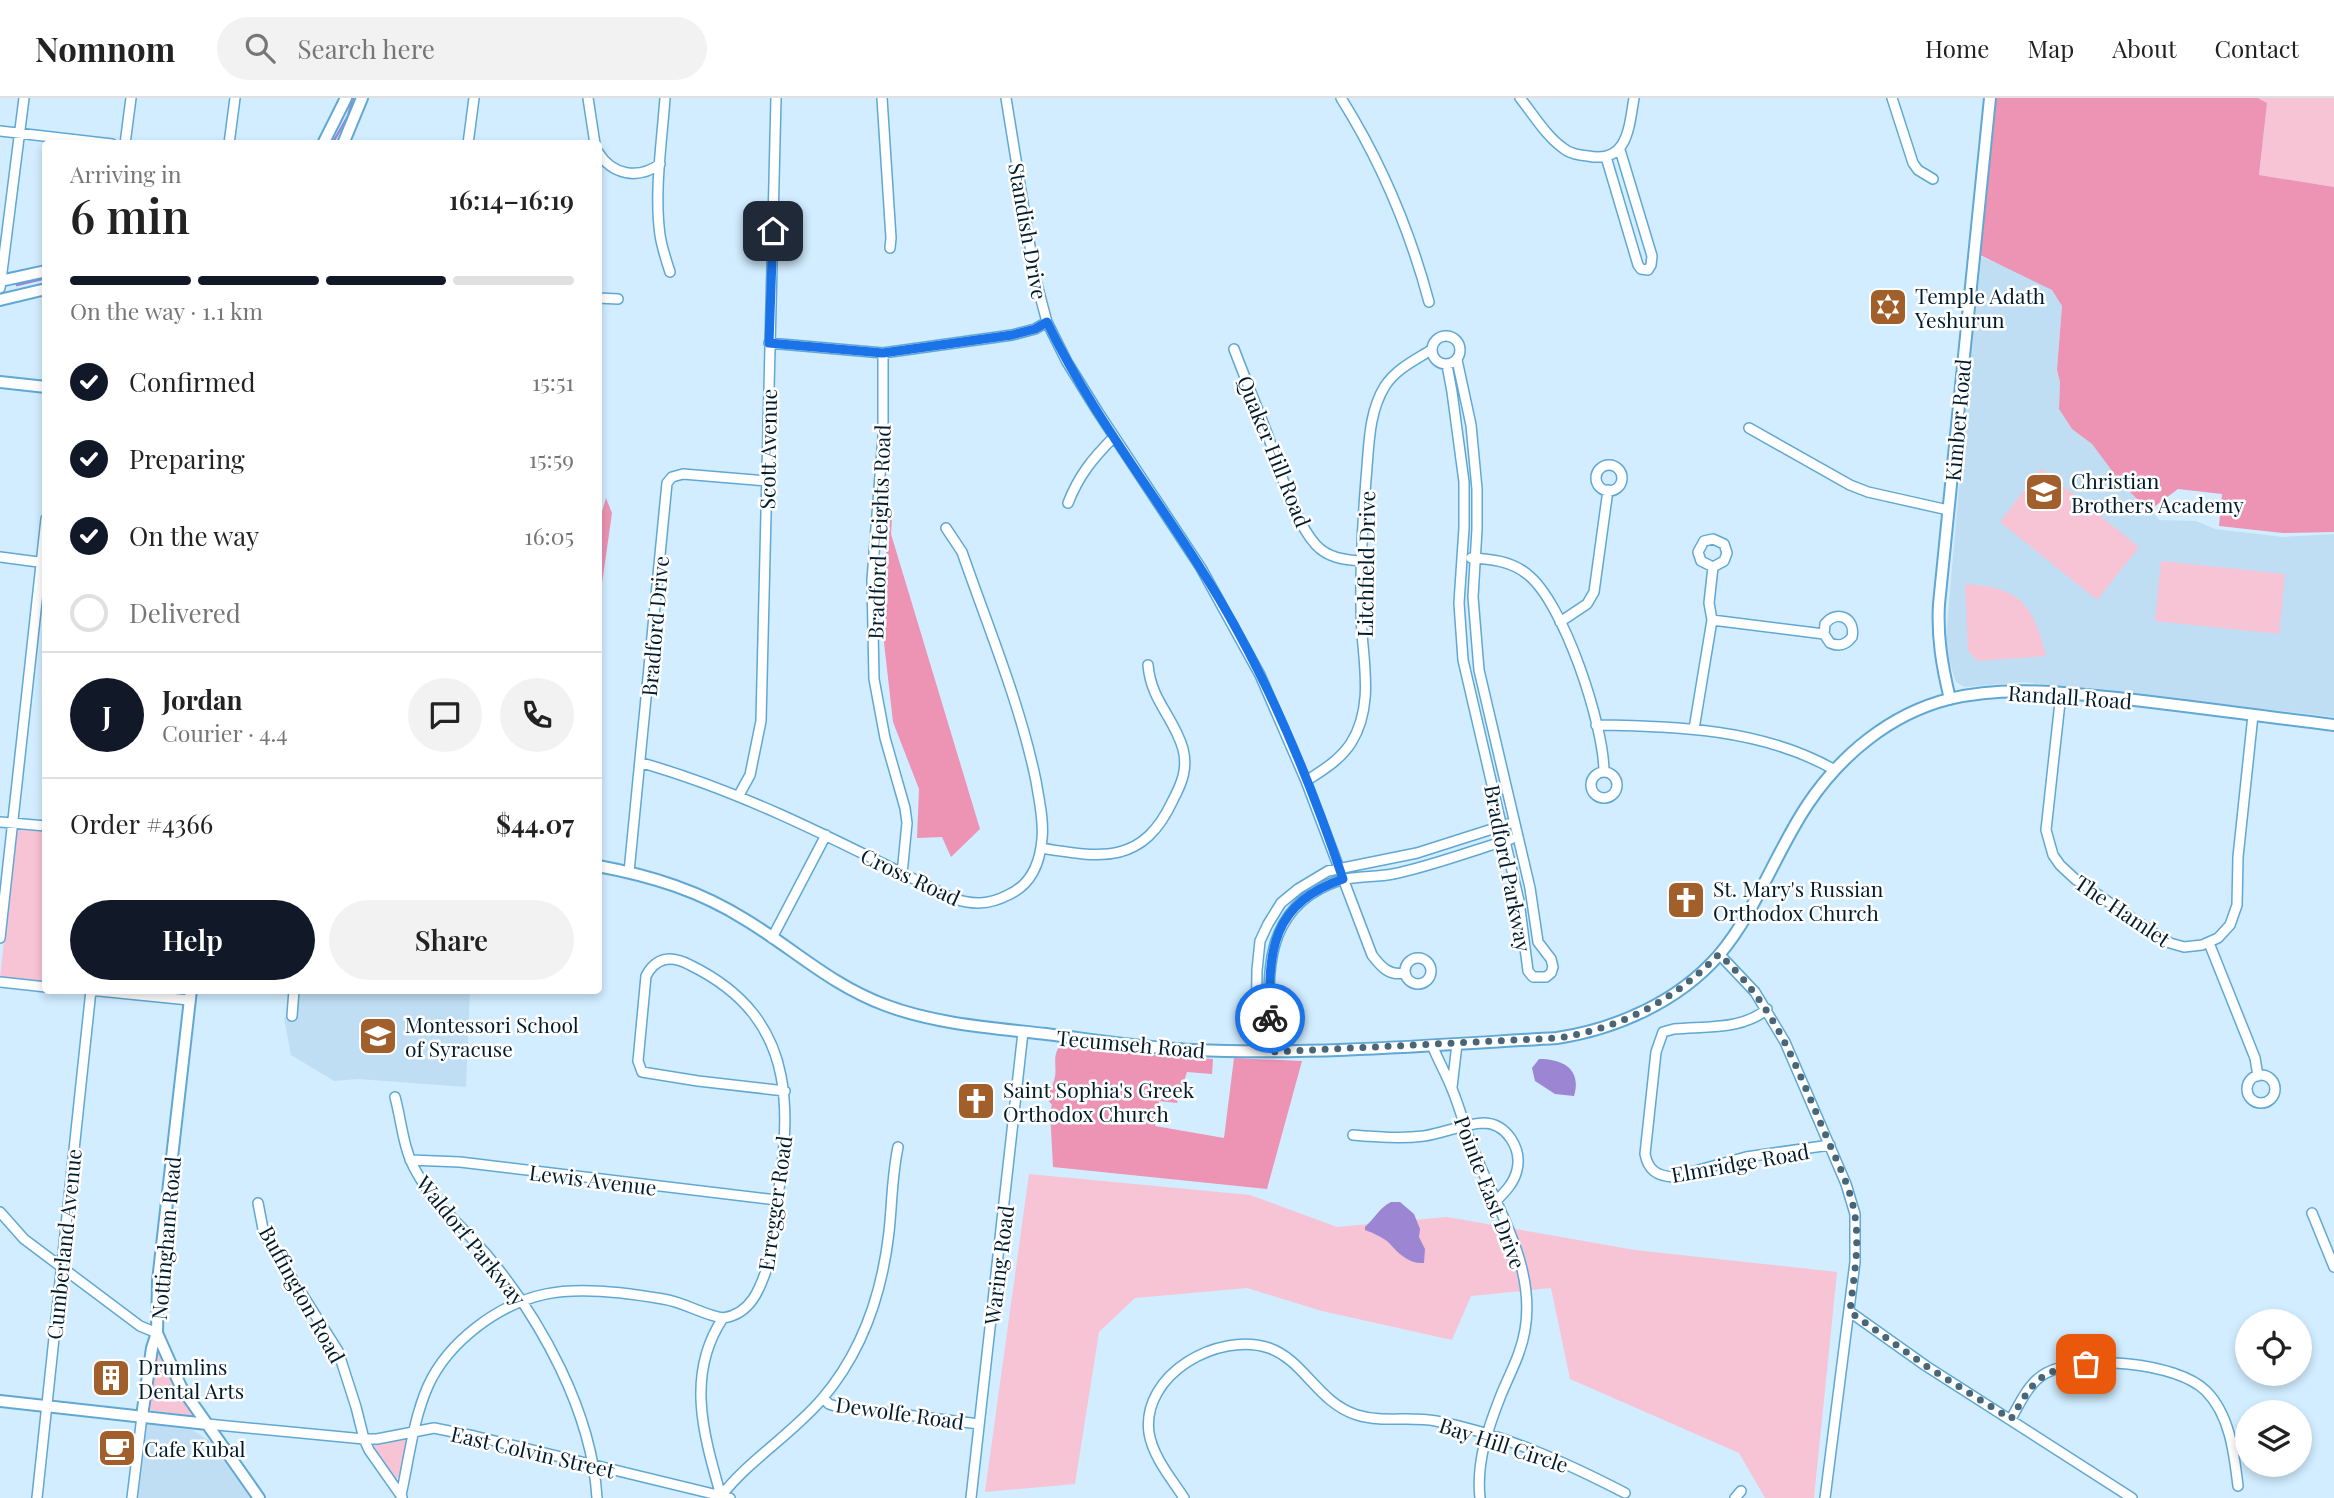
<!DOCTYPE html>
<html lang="en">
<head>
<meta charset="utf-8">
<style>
	:root { --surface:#fff; --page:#f2f2f2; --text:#222; --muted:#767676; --line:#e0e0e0; --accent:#111827 }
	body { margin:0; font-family:"Playfair Display",serif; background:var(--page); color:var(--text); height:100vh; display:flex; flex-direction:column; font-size:26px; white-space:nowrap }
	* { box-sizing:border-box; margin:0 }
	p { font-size:23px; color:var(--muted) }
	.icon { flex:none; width:38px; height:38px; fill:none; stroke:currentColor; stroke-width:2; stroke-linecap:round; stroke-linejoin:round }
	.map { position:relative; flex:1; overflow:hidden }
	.panel { position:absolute; left:42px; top:42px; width:560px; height:854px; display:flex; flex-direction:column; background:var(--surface); border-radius:7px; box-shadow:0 4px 10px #0003 }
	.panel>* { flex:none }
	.buttons { position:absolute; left:2235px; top:1211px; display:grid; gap:14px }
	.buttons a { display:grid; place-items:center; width:77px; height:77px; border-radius:50%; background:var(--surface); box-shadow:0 4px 10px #0003; font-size:35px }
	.pin { position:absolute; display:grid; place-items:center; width:60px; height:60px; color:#fff; margin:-30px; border-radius:14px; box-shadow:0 4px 10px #0006 }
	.courier { position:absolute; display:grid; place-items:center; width:70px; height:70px; margin:-35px; border:5px solid #1a73e8; border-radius:50%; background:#fff; color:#222; box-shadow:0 2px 9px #0007 }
	.head em { font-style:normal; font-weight:600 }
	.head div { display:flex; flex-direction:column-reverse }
	.head { display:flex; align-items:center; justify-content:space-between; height:119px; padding:0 28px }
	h1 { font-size:46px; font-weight:600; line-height:52px }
	.bar { display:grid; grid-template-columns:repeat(4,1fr); gap:10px 7px; align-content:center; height:84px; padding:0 28px }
	.bar i { height:9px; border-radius:5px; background:var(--line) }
	.bar .active { background:var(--accent) }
	.bar p { grid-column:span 4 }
	.line { display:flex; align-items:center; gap:18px; padding:0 28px; border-top:2px solid var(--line) }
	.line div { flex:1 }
	.round { display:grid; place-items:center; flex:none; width:74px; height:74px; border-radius:37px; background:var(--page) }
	ol { padding:0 28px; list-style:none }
	li { display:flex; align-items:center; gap:21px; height:77px }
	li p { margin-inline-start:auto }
	li .icon { padding:7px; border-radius:50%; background:var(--accent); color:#fff; stroke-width:4 }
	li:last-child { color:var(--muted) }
	li i { width:38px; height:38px; border:4px solid var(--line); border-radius:50% }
	.button { display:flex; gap:14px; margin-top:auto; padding:14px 28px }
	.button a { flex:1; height:80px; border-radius:42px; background:var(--accent); color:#fff; font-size:28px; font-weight:600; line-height:80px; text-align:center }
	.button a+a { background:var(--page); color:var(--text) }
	header { display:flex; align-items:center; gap:42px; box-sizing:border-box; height:98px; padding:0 35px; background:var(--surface); border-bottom:2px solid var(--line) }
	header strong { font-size:33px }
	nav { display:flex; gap:38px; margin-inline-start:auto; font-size:24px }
	.search { width:490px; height:63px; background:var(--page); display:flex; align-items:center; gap:18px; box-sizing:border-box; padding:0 24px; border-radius:38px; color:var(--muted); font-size:26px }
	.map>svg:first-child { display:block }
	.built { fill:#c0def3 }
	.green { fill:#f7c4d5 }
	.forest { fill:#ed93b4 }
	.water { fill:#9c85d2 }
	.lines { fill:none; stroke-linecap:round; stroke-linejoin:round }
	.stream { stroke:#9c85d2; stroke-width:2.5 }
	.minor-casing { stroke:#60a8d3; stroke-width:12 }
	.tertiary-casing { stroke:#60a8d3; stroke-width:14 }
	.minor { stroke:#fff; stroke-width:9 }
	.tertiary { stroke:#fff; stroke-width:10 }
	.done { stroke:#496576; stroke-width:7; stroke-dasharray:0 12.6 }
	.route { stroke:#1a73e8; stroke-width:9 }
	.labels { text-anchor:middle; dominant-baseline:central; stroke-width:5; stroke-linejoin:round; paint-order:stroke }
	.street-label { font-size:21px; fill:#001c2d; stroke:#fff }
	.poi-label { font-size:21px; fill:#001c2d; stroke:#fff; text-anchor:start }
</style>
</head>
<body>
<header>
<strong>Nomnom</strong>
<div class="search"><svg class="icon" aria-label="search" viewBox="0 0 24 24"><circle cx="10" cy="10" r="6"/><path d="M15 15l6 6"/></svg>Search here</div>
<nav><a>Home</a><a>Map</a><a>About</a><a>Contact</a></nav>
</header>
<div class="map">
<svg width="2334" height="1400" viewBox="0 0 2334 1400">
	<rect width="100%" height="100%" fill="#d1edff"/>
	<path class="built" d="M1979 158 2030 179 2052 192 2062 208 2057 272 2060 284 2059 311 2072 331 2092 346 2121 385 2138 402 2151 411 2159 422 2196 423 2215 431 2283 439 2334 436V619L2024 584 1965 589 1956 584 1948 560 1946 539Z
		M292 893H470L466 989 358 981 334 983 291 957 284 920 287 918Z
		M147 1325 192 1332 210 1343 250 1400H138Z"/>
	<path class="green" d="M2258 0H2334V89L2259 77 2267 5Z
		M2041 370 2139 449 2097 502 2000 424Z
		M2161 463 2285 476 2279 536 2155 523Z
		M1965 486C2021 489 2033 507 2046 558L1978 563 1968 553Z
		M16 731 45 733V884L0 880Z
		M1029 1076 1250 1097 1337 1129 1447 1119 1635 1152 1837 1174 1814 1400H1765L1739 1355 1570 1281 1551 1190 1471 1198 1452 1242 1322 1213 1247 1190 1135 1200 1099 1234 1075 1386 985 1394Z
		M157 1250 168 1277 194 1318 148 1312Z
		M402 1340 407 1344 399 1379 394 1381 373 1349 377 1344Z"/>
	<path class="forest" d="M1994 0H2258L2267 5 2259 77 2334 89V434L2283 435 2219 428 2222 396 2178 391 2151 411 2138 402 2121 385 2092 346 2072 331 2059 311 2060 284 2057 272 2062 208 2052 192 1978 156Z
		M606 400 612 415 599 507V528V424Z
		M889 404 892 419 891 436 980 731 951 759 942 739 917 740 919 691 893 624 882 527Z
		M1063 945 1138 956 1213 961 1212 976 1187 974 1177 1005 1159 1003 1155 1028 1224 1040 1234 960 1302 963 1267 1091 1053 1069 1050 1013 1052 1007 1048 1002C1048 993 1053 988 1055 979 1057 966 1051 955 1063 945Z"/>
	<path class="water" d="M1539 961C1563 961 1582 971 1574 998L1555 996 1535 983 1532 970Z
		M1391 1104H1400L1414 1116 1420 1131 1419 1139 1425 1151 1424 1165C1409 1166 1399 1156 1390 1146 1385 1140 1373 1135 1365 1132V1129C1374 1121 1380 1109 1391 1104Z"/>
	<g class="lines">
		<path class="stream" d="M332 46 348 18 353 0
			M17 187 46 180"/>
		<defs>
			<path id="minor" d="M588 0 595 46
				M665 0C662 43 654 94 660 137 662 150 666 162 670 174
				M882 0 891 140 890 150
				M1006 0 1035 179 1047 224 1067 264 1098 314 1201 470 1260 577 1306 683 1372 857C1381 869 1389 878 1405 875
				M1341 0C1380 62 1410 133 1429 204
				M1520 0C1533 16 1546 38 1563 50 1570 56 1579 57 1588 58 1628 66 1629 29 1634 0
				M1892 0 1913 65 1918 72 1933 81
				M0 33 112 46
				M125 46 131 0
				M229 46 235 0
				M468 46 474 0
				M598 54C612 77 638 82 660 66
				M1606 59 1638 167 1641 171 1648 172 1651 167 1652 158 1620 52
				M0 190 24 0
				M598 200 618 201
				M1432 252a14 14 0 1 1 28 0a14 14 0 1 1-28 0Z
				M769 245 883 255 1012 237 1035 231 1047 224
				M1234 251C1245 280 1257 309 1268 338 1279 369 1294 423 1316 447 1328 460 1345 462 1361 463
				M883 255V339L872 482 874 581 885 640 905 710 907 725 902 776
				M1447 267 1452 294 1464 384V430L1459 505 1463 562 1519 803 1528 873 1533 879H1546L1551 875 1553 869 1551 861 1538 844 1530 790 1479 572 1473 499 1477 431V391L1471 327 1457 262
				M1749 330 1850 387 1868 394 1948 412
				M1596 380a13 13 0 1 1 26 0a13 13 0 1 1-26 0Z
				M1068 405C1079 377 1093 360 1114 339
				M0 459 46 465
				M1471 460C1491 461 1511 463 1527 476 1564 504 1604 628 1604 674
				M1712 522 1824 536 1830 545C1839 549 1846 547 1852 539 1856 520 1837 511 1825 526L1824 536
				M1560 524 1587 506 1594 494 1608 392
				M2061 595 2046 732 2053 757 2060 767 2075 781 2155 836 2170 845 2184 849 2202 847 2218 840 2230 827 2237 807 2238 759 2253 617
				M1596 627C1677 628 1762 631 1833 671
				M1694 631 1712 522 1709 505 1713 469 1724 463 1727 455 1724 446 1713 441 1704 443 1698 454 1701 463 1713 469
				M642 665C751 696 851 750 952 800 972 807 989 807 1008 797 1031 787 1040 765 1042 741 1044 722 1039 702 1036 683 1020 605 988 529 962 454L946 430
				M1591 687a13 13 0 1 1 26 0a13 13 0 1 1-26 0Z
				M1306 683C1323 672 1340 662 1351 645 1372 612 1365 572 1362 536 1359 484 1362 432 1366 381 1369 350 1368 315 1385 288 1396 271 1415 262 1431 252
				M739 697 750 677 761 623 776 0
				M0 724 46 728
				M1041 750C1102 760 1143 767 1173 702 1182 685 1188 670 1183 651 1174 619 1151 603 1148 567
				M629 774 667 385 672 379 683 376 767 383
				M0 840 46 421
				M772 840 826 737
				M2209 845 2255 960 2258 978
				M1719 856 1755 894 1785 944 1846 1086 1855 1116V1164L1825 1400
				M1405 873a13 13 0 1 1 26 0a13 13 0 1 1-26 0Z
				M0 884 46 889
				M89 892 189 902
				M1767 911C1743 932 1705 928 1674 931L1663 934 1656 954 1645 1056C1648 1072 1657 1078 1673 1079L1746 1059 1830 1047
				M292 918 294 892
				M1432 947C1438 962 1446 976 1452 991 1460 1010 1465 1031 1473 1051 1496 1109 1536 1167 1525 1232 1521 1256 1510 1275 1501 1297 1488 1330 1476 1364 1480 1400
				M1256 953 1257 872 1260 843 1268 826 1281 805 1298 791 1328 773 1417 755 1508 726
				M1271 953C1269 889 1257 817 1330 786 1349 777 1372 780 1393 776 1429 769 1474 752 1511 741
				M2247 991a14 14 0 1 1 28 0a14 14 0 1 1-28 0Z
				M1452 989 1457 946
				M395 999C402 1025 403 1052 417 1075 434 1106 464 1130 486 1156 541 1221 592 1314 597 1400
				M1353 1037C1377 1039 1401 1041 1424 1038 1444 1035 1463 1026 1483 1025 1507 1025 1522 1051 1517 1072 1514 1085 1505 1094 1496 1103
				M410 1062 460 1064 777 1102
				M258 1105 263 1131 271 1147 338 1253 356 1309 364 1341 369 1352 402 1399
				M0 1114 24 1141 140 1228 157 1235
				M2312 1115 2334 1169
				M1850 1214 1926 1268 2132 1400
				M823 1300 829 1306 835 1308 979 1326
				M2011 1321C2020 1305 2029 1284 2046 1275 2081 1256 2177 1264 2206 1293 2230 1317 2234 1355 2238 1388
				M207 1326 364 1341H377L434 1330 474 1338 730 1400
				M401 1397C409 1361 413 1322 428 1288 448 1244 498 1206 546 1196 579 1189 629 1195 663 1201 684 1204 703 1217 723 1220
				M721 1398C704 1338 685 1277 723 1220 751 1216 760 1191 768 1167 783 1050 821 931 690 867 671 857 656 859 646 878L638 963 642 974 698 983 785 993
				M721 1398C750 1361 791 1337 822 1301 863 1253 882 1196 889 1134 892 1106 892 1077 898 1049
				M37 1400 91 892
				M132 1400 142 1318
				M971 1400 1023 934
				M1184 1400C1171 1380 1153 1359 1149 1335 1141 1276 1219 1233 1269 1250 1304 1262 1318 1305 1357 1317 1383 1325 1410 1318 1436 1323 1503 1336 1565 1364 1625 1395
				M1735 1400 1741 1393"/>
			<path id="tertiary" d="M323 46 346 0
				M343 46 362 0
				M0 183 46 173
				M0 202 46 191
				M0 284 46 289
				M1950 601C1942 568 1937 539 1939 506L1990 0
				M598 768C652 778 700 793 746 822 794 851 831 887 885 907 935 926 993 930 1046 936 1095 942 1143 950 1193 952 1314 957 1436 947 1557 940 1616 931 1678 904 1719 857 1757 812 1775 755 1808 706 1841 657 1890 616 1949 601 2002 588 2054 594 2107 599 2183 607 2258 618 2334 627
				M191 892 158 1183 157 1235 181 1289 259 1400
				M0 1303 207 1326
				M142 1318 152 1250 157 1235"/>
		</defs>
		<use href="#minor" class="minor-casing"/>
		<use href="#tertiary" class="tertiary-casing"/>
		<use href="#minor" class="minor"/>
		<use href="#tertiary" class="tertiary"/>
	</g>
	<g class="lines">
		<path class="done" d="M1270 920 1271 954 1557 940C1620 931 1675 902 1719 856 1776 909 1794 964 1824 1033 1835 1060 1851 1089 1855 1118 1860 1150 1853 1182 1850 1214L1926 1268 2011 1321C2034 1282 2039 1272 2086 1266"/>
		<path class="route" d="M773 133 769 245 883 255 1012 237 1035 231 1047 224C1089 311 1148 387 1199 468 1261 564 1307 673 1343 781 1271 805 1268 854 1270 920"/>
	</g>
	<defs>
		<symbol id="synagogue-square" viewBox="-11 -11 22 22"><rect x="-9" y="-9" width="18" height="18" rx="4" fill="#a1602b" stroke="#fff"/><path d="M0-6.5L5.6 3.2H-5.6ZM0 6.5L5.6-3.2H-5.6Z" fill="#fff"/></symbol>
		<symbol id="school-square" viewBox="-11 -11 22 22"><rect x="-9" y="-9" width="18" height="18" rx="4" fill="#a1602b" stroke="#fff"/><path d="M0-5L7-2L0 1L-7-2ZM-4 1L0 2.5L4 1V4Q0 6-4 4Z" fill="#fff"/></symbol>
		<symbol id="church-square" viewBox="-11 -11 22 22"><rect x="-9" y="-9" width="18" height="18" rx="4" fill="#a1602b" stroke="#fff"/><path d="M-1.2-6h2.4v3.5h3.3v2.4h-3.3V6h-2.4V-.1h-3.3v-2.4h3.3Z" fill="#fff"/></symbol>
		<symbol id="building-square" viewBox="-11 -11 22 22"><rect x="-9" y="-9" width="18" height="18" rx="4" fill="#a1602b" stroke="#fff"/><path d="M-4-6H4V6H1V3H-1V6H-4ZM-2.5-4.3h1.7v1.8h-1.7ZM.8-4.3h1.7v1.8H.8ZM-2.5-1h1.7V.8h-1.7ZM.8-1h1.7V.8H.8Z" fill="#fff"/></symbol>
		<symbol id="cafe-square" viewBox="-11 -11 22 22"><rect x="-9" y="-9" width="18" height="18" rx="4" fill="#a1602b" stroke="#fff"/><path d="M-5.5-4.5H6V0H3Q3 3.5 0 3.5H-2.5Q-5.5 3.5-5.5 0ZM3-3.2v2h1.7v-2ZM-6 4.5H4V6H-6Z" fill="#fff"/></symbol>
	</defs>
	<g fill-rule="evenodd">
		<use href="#synagogue-square" x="1866" y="187" width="44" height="44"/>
		<use href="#school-square" x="2022" y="372" width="44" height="44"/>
		<use href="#church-square" x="1664" y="780" width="44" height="44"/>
		<use href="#school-square" x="356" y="916" width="44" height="44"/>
		<use href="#church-square" x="954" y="981" width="44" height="44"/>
		<use href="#building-square" x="89" y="1258" width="44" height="44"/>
		<use href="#cafe-square" x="95" y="1328" width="44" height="44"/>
	</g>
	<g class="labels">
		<g class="street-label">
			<text transform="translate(1029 133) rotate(80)">Standish Drive</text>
			<text transform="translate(1957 322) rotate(-85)">Kimber Road</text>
			<text transform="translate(767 351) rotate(-89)">Scott Avenue</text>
			<text transform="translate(1275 353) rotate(68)">Quaker Hill Road</text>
			<text transform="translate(878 434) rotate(-88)">Bradford Heights Road</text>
			<text transform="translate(1365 466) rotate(-89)">Litchfield Drive</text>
			<text transform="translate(654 528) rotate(-85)">Bradford Drive</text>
			<text transform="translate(2070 598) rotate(4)">Randall Road</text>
			<text transform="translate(1509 770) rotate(79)">Bradford Parkway</text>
			<text transform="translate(911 778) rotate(25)">Cross Road</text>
			<text transform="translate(2123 812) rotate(34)">The Hamlet</text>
			<text transform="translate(1131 945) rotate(5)">Tecumseh Road</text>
			<text transform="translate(1740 1064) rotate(-10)">Elmridge Road</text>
			<text transform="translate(593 1081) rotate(7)">Lewis Avenue</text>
			<text transform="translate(1491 1094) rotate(69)">Pointe East Drive</text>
			<text transform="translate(774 1105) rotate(-82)">Erregger Road</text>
			<text transform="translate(165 1140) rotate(-85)">Nottingham Road</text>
			<text transform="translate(472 1142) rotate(51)">Waldorf Parkway</text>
			<text transform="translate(63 1146) rotate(-84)">Cumberland Avenue</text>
			<text transform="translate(998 1167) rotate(-83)">Waring Road</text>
			<text transform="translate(303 1196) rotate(61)">Buffington Road</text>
			<text transform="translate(900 1314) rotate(8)">Dewolfe Road</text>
			<text transform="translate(1504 1346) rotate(18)">Bay Hill Circle</text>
			<text transform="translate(533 1353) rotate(13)">East Colvin Street</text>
		</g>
		<g class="poi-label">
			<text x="1915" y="197">Temple Adath<tspan x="1915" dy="24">Yeshurun</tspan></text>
			<text x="2071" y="382">Christian<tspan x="2071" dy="24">Brothers Academy</tspan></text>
			<text x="1713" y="790">St. Mary's Russian<tspan x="1713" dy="24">Orthodox Church</tspan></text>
			<text x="405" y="926">Montessori School<tspan x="405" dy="24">of Syracuse</tspan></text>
			<text x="1003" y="991">Saint Sophia's Greek<tspan x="1003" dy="24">Orthodox Church</tspan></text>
			<text x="138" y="1268">Drumlins<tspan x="138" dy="24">Dental Arts</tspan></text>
			<text x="144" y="1350">Cafe Kubal</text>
		</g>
	</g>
</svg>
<div class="buttons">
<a><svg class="icon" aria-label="locate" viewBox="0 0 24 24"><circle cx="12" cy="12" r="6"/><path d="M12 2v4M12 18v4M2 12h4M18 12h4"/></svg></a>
<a><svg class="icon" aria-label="layers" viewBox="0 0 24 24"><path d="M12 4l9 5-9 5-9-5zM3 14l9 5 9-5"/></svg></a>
</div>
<div class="pin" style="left:2086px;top:1266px;background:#ea580c"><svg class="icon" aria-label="bag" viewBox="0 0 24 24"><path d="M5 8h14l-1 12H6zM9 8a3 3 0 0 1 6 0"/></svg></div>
<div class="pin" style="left:773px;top:133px;background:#1f2937"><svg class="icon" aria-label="home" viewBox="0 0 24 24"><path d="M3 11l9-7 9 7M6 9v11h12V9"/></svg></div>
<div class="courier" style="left:1270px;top:920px"><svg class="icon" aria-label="bike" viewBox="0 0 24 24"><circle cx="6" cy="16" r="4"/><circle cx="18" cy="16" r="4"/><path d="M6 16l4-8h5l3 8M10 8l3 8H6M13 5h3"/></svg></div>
<section class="panel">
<div class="head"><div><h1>6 min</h1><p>Arriving in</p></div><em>16:14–16:19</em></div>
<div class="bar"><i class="active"></i><i class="active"></i><i class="active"></i><i></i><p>On the way · 1.1 km</p></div>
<ol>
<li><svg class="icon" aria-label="check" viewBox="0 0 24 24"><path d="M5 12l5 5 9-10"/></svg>Confirmed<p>15:51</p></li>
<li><svg class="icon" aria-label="check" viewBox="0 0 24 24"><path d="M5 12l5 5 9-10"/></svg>Preparing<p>15:59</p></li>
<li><svg class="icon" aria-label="check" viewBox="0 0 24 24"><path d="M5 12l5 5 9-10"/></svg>On the way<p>16:05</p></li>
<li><i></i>Delivered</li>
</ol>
<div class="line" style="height:126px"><b class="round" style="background:var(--accent);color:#fff">J</b><div><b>Jordan</b><p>Courier · 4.4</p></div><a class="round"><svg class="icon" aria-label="chat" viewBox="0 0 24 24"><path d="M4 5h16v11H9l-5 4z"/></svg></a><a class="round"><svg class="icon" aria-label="phone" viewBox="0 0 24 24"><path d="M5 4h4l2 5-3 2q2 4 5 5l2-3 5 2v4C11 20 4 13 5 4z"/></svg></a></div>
<div class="line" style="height:91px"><div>Order #4366</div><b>$44.07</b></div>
<div class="button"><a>Help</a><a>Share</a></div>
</section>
</div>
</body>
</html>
